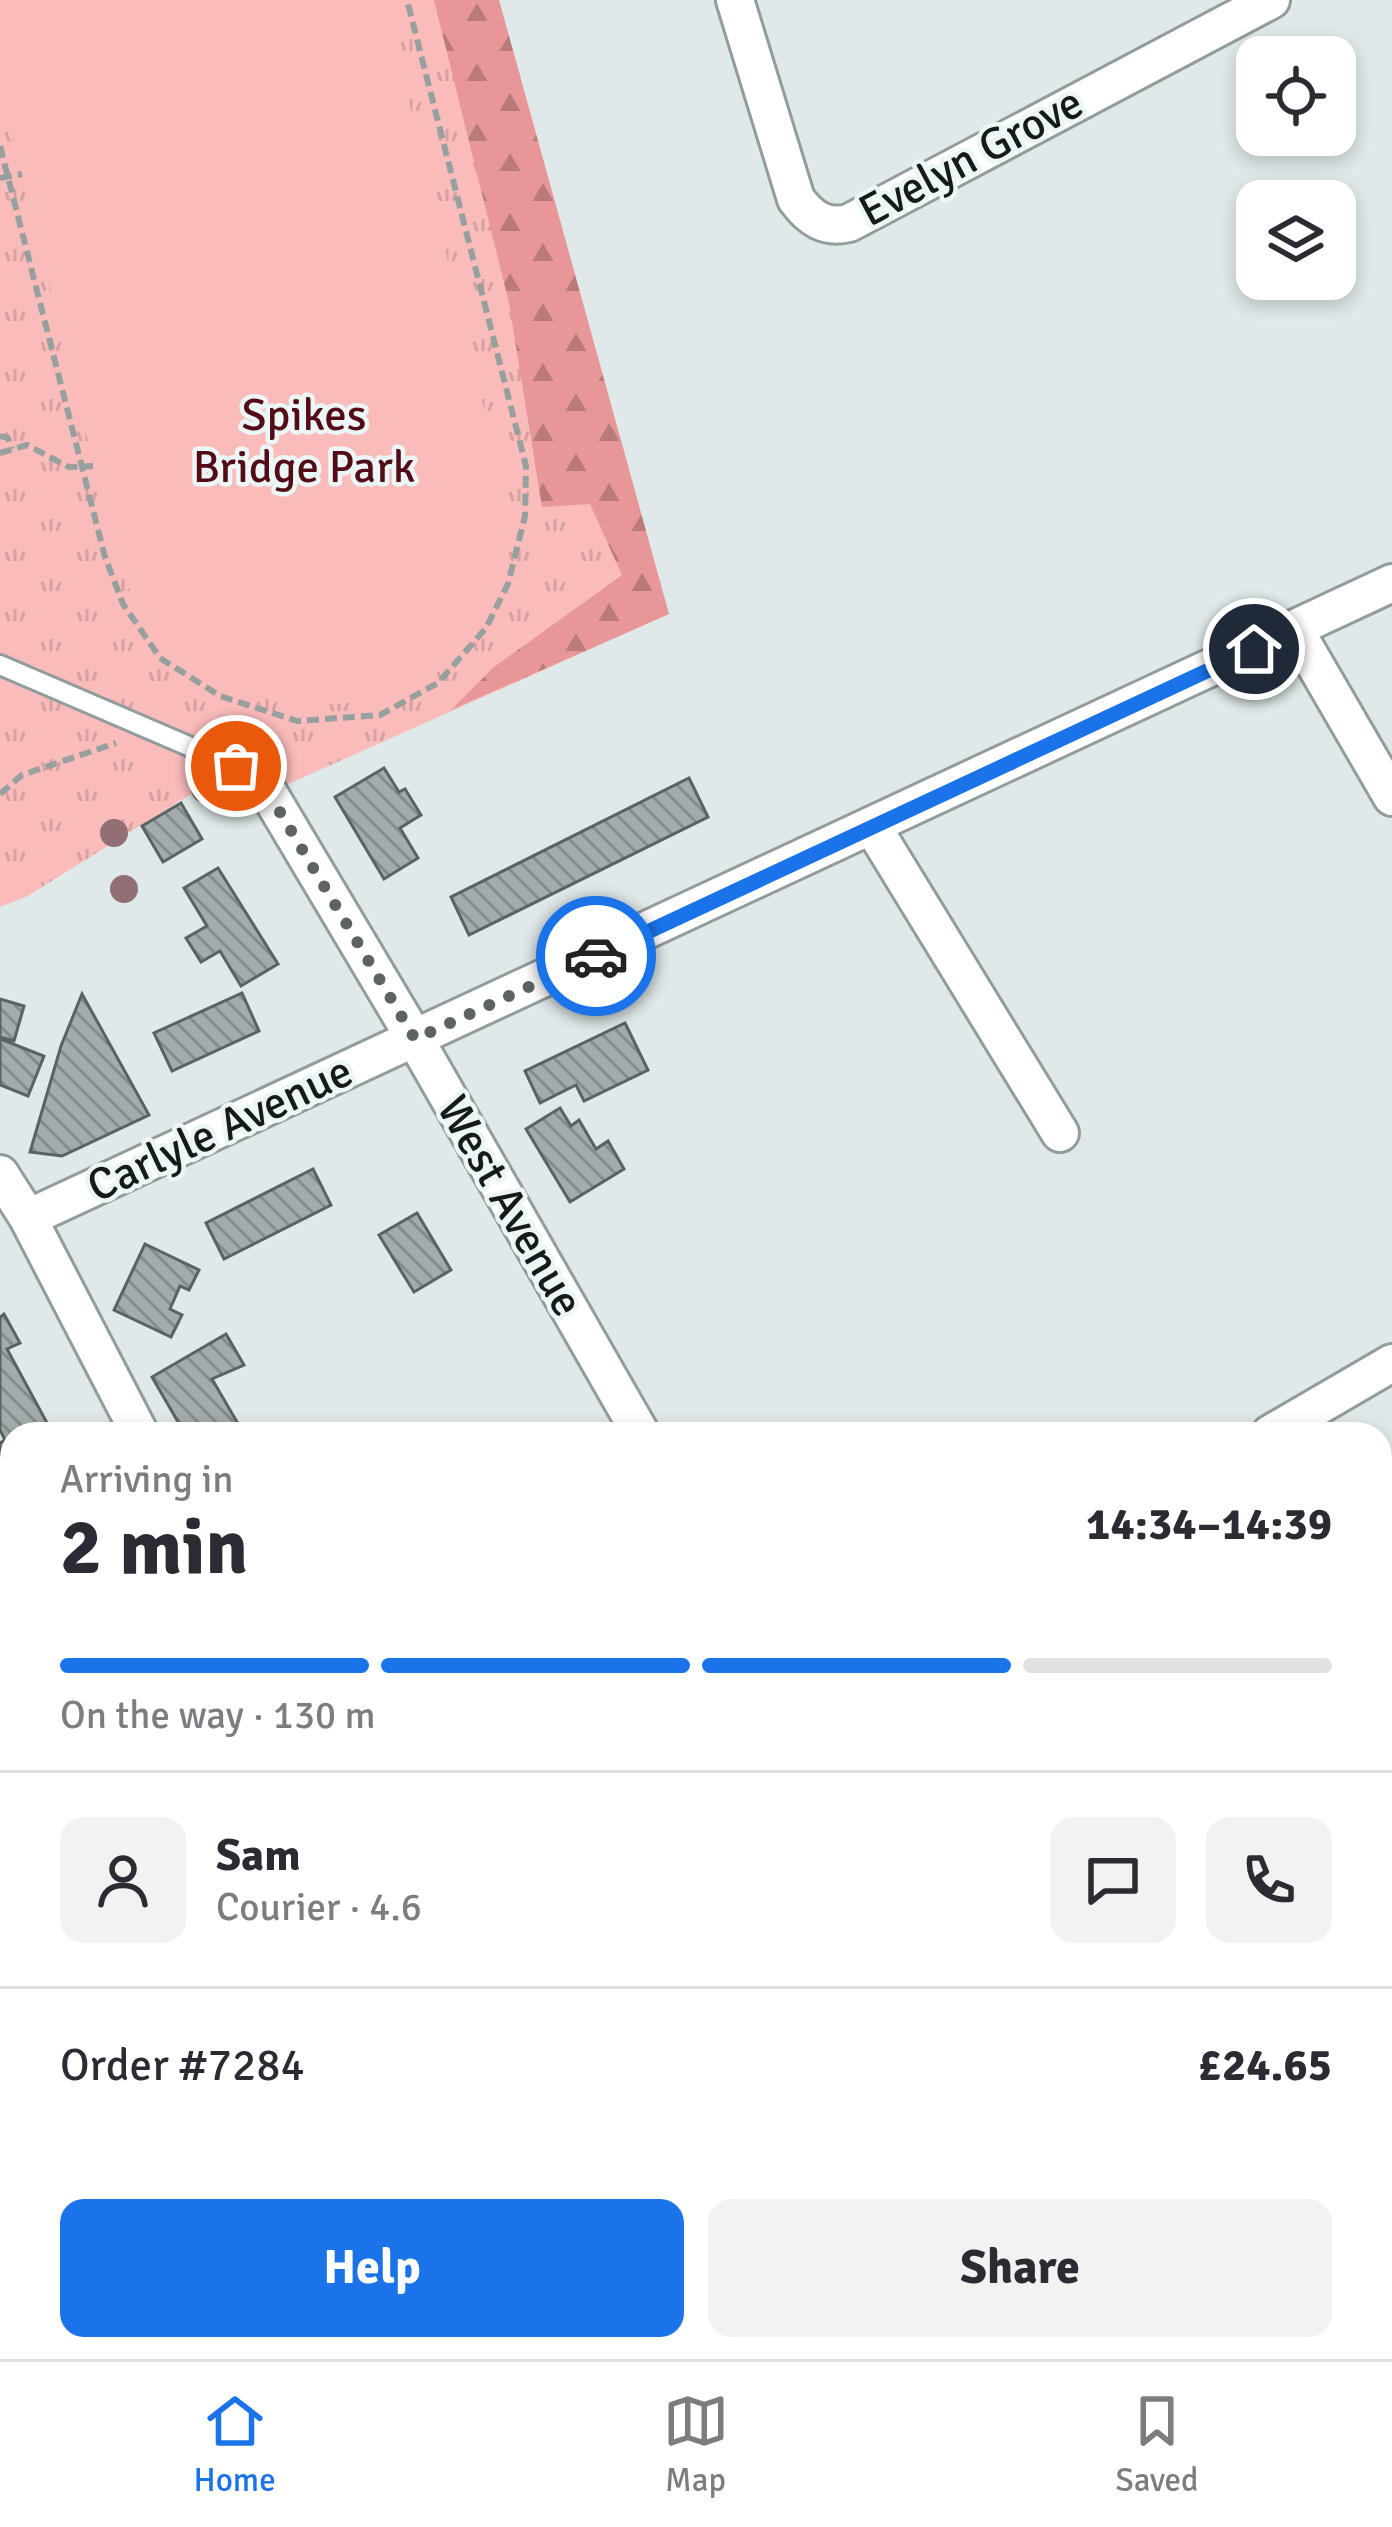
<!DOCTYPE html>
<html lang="en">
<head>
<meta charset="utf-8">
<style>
	:root { --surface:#fff; --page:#f2f2f3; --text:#2b2b33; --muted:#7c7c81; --line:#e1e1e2; --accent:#1a73e8 }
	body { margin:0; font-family:Signika,sans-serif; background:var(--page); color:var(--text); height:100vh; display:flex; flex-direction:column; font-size:45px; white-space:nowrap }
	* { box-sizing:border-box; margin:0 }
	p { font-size:39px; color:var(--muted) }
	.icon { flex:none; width:66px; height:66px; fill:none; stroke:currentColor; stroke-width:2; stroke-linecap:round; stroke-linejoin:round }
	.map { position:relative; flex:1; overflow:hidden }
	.drawer { position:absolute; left:0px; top:1422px; width:1392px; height:939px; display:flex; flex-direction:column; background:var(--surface); border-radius:36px 36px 0 0; box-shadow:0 6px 18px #0003 }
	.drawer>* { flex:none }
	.controls { position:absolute; left:1236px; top:36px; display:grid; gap:24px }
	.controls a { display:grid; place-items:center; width:120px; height:120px; border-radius:24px; background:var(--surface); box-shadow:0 6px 18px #0003; font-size:60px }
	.pin { position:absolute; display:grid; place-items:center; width:102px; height:102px; color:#fff; margin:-51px; border:6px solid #fff; border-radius:50%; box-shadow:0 3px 12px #0007 }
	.courier { position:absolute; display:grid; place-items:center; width:120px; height:120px; margin:-60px; border:9px solid #1a73e8; border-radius:50%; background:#fff; color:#222; box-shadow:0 3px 15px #0007 }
	.summary em { font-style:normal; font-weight:700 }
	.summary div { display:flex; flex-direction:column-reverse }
	.summary { display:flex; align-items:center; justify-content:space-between; height:204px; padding:0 60px }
	h1 { font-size:78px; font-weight:700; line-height:90px }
	.bar { display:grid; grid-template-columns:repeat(4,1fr); gap:18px 12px; align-content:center; height:144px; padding:0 60px }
	.bar i { height:15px; border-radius:9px; background:var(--line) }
	.bar .on { background:var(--accent) }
	.bar p { grid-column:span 4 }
	.line { display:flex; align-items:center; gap:30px; padding:0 60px; border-top:3px solid var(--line) }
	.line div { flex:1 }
	.round { display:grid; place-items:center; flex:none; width:126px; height:126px; border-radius:24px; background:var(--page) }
	.cta { display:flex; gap:24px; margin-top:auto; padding:24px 60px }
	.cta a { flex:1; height:138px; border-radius:24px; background:var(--accent); color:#fff; font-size:48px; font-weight:700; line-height:138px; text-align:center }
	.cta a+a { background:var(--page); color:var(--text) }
	.menu { display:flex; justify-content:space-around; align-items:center; height:168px; border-top:3px solid var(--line); background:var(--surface); font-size:33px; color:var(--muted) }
	.menu a { display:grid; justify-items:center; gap:6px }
	.menu .on { color:var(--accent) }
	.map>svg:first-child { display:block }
	.grass { fill:url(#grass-tufts) }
	.forest { fill:url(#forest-firs) }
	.pitch { fill:#fabcbb }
	.building { fill:url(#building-back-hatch); stroke:#5a6363; stroke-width:3 }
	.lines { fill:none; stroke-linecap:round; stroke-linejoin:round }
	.lane-casing { stroke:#939c9c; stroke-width:24 }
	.street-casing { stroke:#939c9c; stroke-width:42 }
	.path { stroke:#989f9f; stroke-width:6; stroke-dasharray:12 6; stroke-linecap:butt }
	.lane { stroke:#fff; stroke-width:18 }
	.street { stroke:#fff; stroke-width:36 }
	.tree { fill:#926f75 }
	.done { stroke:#5d6262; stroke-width:12; stroke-dasharray:0 21.6 }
	.route { stroke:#1a73e8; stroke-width:15 }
	.labels { text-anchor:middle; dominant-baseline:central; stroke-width:9; stroke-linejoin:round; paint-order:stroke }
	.street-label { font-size:45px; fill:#171a1a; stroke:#ecf6f6 }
	.park-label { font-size:45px; fill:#530c16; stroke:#ecf6f6 }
</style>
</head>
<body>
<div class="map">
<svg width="1392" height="2359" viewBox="0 0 1392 2359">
	<defs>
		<pattern id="grass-tufts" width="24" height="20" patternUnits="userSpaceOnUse" patternTransform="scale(3)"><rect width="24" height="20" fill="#fabcbb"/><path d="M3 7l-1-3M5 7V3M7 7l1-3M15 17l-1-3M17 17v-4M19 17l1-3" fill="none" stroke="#d6a1a0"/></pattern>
		<pattern id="forest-firs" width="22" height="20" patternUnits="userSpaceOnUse" patternTransform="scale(3)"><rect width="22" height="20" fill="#e79797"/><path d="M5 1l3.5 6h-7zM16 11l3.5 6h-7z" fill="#ba7a7a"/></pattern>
		<pattern id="building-back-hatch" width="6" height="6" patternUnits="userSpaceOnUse" patternTransform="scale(3)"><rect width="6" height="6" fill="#a3acac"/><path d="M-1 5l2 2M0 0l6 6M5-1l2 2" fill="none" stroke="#848b8b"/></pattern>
	</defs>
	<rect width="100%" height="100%" fill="#dfe9e9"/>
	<path class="grass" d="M0 0H499L669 614 248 802 228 771 26 897 0 907Z
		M73 2349H215L195 2359H78Z"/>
	<path class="forest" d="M434 0H499L669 614 451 710 494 667 622 575 590 504 542 507 509 303Z"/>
	<path class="pitch" d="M0 0H384L500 474C504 507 507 541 497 574 479 638 418 687 354 702 345 704 335 704 326 704 267 705 210 691 168 647 141 620 127 586 115 552L0 82Z"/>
	<path class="building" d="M384 768 399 792 405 789 421 815 400 828 418 858 384 879 335 797Z
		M689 778 708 817 469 935 451 897Z
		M181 803 202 839 163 862 142 826Z
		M218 868 278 964 241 986 220 951 201 962 186 938 207 926 184 888Z
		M242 993 259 1031 172 1071 154 1033Z
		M82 994 149 1115 62 1156 30 1152 61 1046Z
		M0 999 24 1006 14 1041 0 1037Z
		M625 1023 648 1070 584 1101 576 1085 540 1103 525 1071Z
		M0 1039 44 1056 28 1096 0 1085Z
		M560 1108 571 1126 579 1120 596 1149 608 1141 624 1169 570 1202 526 1129Z
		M313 1169 331 1205 224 1259 206 1223Z
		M417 1213 451 1270 414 1292 379 1235Z
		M145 1244 199 1270 189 1290 180 1286 170 1309 182 1315 171 1337 114 1310Z
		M4 1314 20 1343 7 1349 53 1434H12V1463L5 1467 0 1458V1443L5 1440 0 1430V1317Z
		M226 1334 244 1365 212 1379 244 1434H185L152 1377Z
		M12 1473V1507L0 1487V1480Z
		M1380 1801 1392 1821V1902L1380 1882Z
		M1041 2349H1089L1095 2359H1044L1039 2350Z"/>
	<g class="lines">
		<defs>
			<path id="lane" d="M0 665 235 766 268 792
				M63 2349 69 2359
				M215 2359 235 2349"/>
			<path id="street" d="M735 0 796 199C810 218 825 229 849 223L1271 0
				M1295 630 1392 797
				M268 792 415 1039 641 1434
				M872 826 1060 1133
				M0 1174 28 1218 140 1434
				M28 1218 1392 583
				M1270 1434 1392 1363
				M0 1941 12 1935
				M627 2349 632 2359
				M1170 2349 1176 2359"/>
		</defs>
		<use href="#lane" class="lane-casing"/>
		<use href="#street" class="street-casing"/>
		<path class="path" d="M0 146 105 557 123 604 160 658 220 696 297 721 380 715 438 683 486 628 508 584 525 516 526 466 407 0
			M0 178 22 174
			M0 436 8 438 12 449
			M0 453 27 445 69 467 93 466
			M0 794 22 775 116 743"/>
		<use href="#lane" class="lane"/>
		<use href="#street" class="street"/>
	</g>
	<g class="tree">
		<circle cx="205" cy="789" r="14"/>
		<circle cx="114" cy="833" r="14"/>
		<circle cx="124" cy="889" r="14"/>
	</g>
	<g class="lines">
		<path class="done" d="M236 766 268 792 415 1039 596 956"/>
		<path class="route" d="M596 956 1254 649"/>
	</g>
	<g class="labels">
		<g class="street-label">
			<text transform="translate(971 157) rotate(-28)">Evelyn Grove</text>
			<text transform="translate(220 1129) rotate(-25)">Carlyle Avenue</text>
			<text transform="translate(510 1206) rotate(60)">West Avenue</text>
		</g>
		<g class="park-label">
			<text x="304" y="415">Spikes<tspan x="304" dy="52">Bridge Park</tspan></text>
		</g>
	</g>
</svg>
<div class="controls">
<a><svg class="icon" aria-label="locate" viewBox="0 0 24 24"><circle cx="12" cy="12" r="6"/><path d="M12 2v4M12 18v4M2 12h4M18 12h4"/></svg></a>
<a><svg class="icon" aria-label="layers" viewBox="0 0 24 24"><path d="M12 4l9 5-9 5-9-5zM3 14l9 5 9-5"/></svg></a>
</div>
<div class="pin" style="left:236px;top:766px;background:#ea580c"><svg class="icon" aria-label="bag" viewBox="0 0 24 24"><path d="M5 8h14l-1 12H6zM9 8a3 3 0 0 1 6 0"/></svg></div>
<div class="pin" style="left:1254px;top:649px;background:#1f2937"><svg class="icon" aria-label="home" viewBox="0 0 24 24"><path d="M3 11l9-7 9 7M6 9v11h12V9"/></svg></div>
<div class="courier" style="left:596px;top:956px"><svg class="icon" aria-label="car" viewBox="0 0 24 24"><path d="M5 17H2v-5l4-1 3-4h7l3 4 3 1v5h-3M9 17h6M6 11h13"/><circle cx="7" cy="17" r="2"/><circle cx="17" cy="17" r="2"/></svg></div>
<section class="drawer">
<div class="summary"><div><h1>2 min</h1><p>Arriving in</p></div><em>14:34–14:39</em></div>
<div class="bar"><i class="on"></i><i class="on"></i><i class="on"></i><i></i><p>On the way · 130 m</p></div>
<div class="line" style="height:216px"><a class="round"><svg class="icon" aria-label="person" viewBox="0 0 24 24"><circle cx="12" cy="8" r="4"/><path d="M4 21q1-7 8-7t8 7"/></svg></a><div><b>Sam</b><p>Courier · 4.6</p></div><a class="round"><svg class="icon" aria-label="chat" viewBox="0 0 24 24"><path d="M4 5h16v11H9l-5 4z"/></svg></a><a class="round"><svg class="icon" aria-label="phone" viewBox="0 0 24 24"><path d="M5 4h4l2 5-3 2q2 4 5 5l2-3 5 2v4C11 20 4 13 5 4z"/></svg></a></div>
<div class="line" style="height:156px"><div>Order #7284</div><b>£24.65</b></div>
<div class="cta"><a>Help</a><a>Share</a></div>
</section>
</div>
<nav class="menu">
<a class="on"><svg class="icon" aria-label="home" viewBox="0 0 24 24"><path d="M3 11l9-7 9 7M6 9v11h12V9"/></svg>Home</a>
<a><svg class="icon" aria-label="map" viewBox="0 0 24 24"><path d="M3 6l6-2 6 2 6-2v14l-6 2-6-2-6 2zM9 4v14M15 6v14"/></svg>Map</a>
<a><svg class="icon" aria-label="saved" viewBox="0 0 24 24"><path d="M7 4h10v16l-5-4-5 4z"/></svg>Saved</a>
</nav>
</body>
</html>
